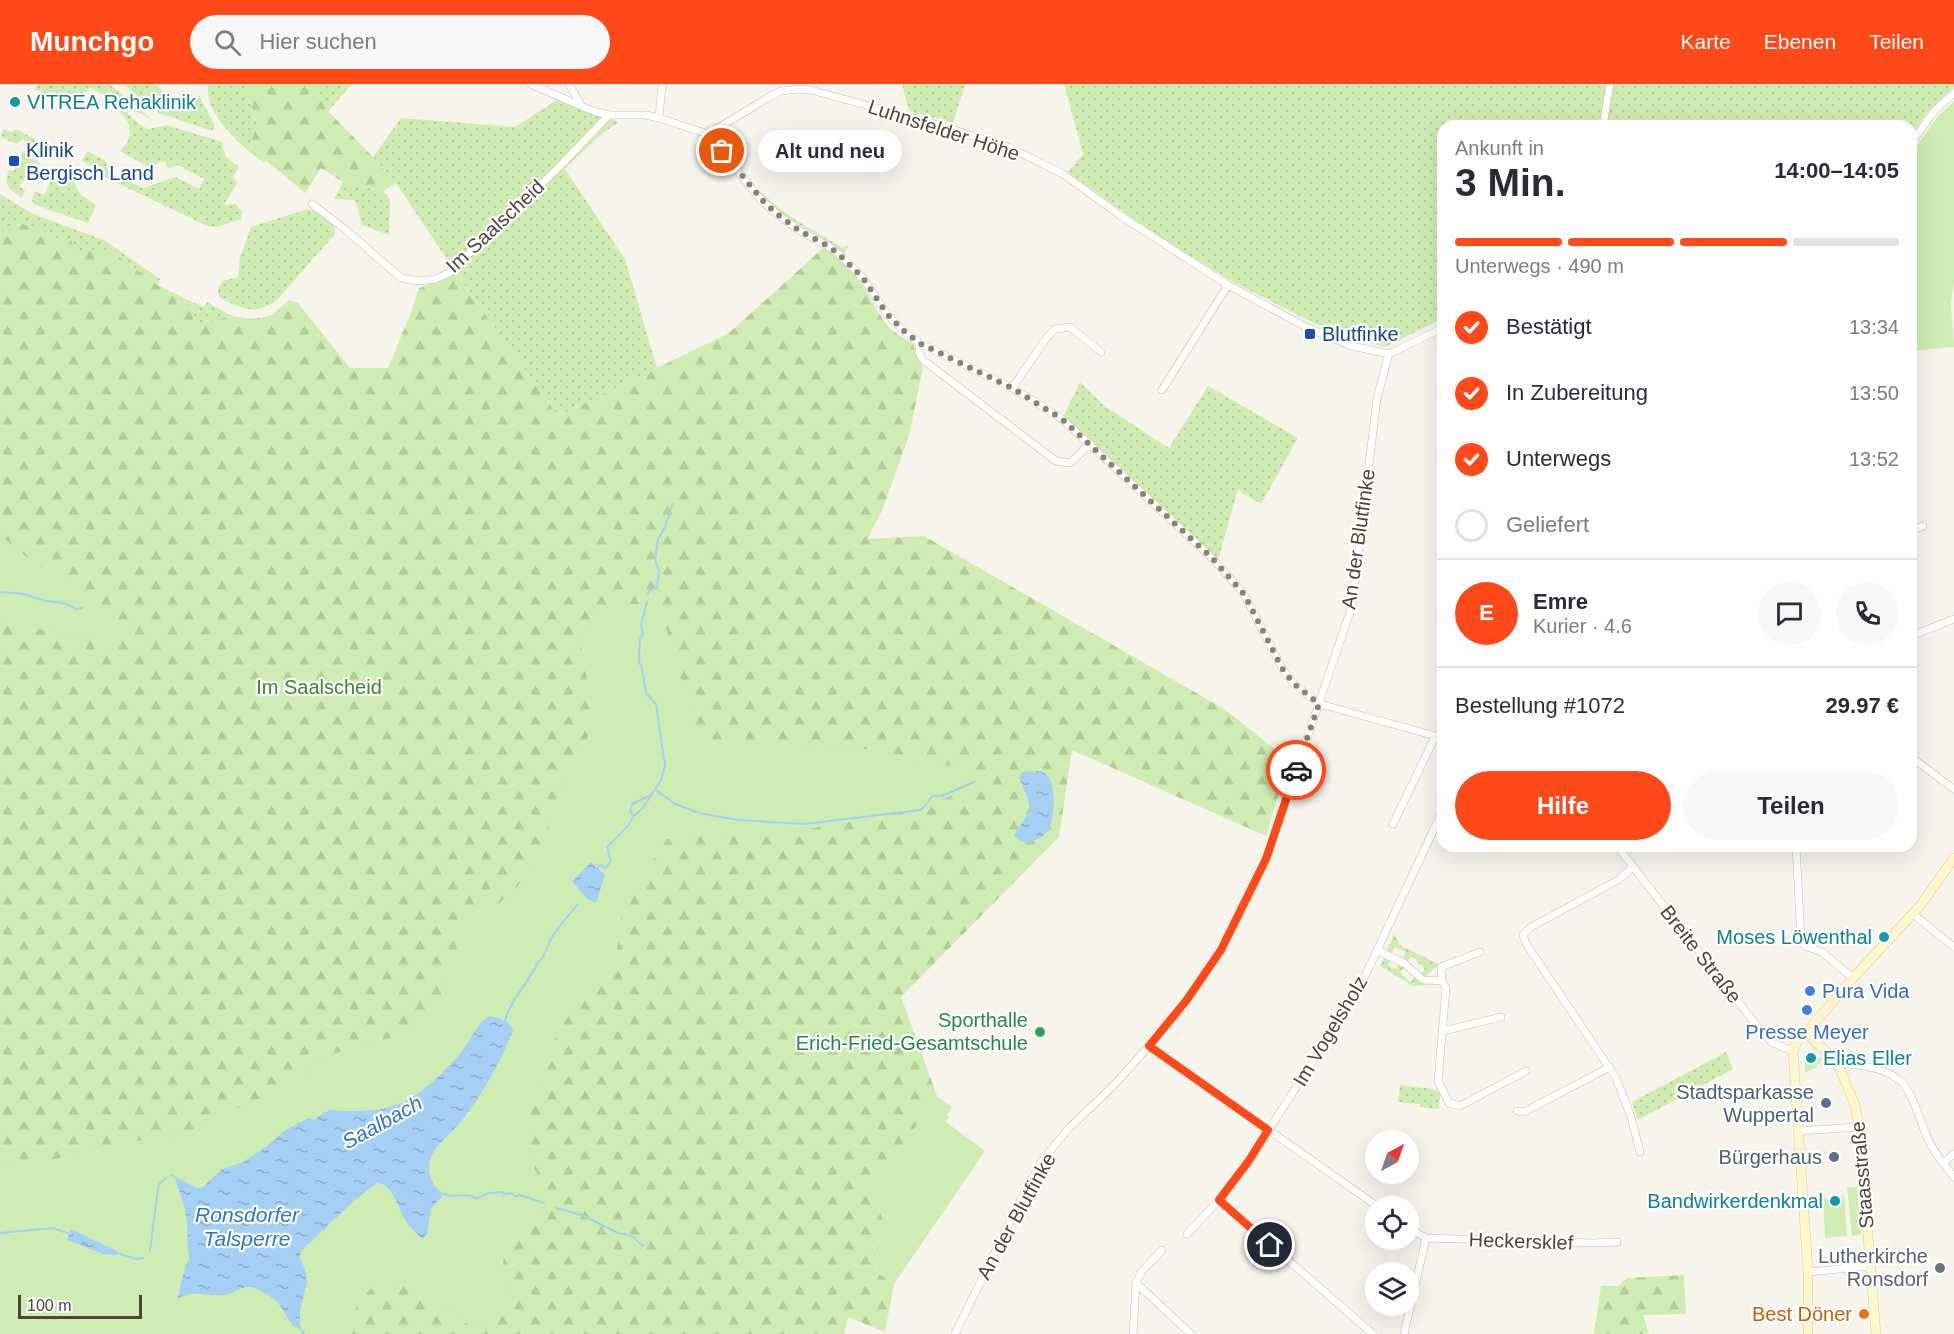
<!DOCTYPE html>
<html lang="de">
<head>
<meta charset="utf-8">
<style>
	:root { --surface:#fff; --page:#f7f7f7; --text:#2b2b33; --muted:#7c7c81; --line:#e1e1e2; --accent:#ff4919 }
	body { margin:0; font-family:Arial,sans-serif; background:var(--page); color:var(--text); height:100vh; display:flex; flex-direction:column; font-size:22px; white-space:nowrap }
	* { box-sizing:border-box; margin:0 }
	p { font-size:20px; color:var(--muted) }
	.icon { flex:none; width:33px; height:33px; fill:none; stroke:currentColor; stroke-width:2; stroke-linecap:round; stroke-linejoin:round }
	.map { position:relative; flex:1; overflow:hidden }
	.drawer { position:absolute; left:1437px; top:36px; width:480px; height:732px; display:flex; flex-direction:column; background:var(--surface); border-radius:18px; box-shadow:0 6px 24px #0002 }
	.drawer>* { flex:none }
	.needle { width:39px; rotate:40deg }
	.buttons { position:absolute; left:1365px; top:1046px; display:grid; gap:12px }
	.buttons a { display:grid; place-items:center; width:54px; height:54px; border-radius:50%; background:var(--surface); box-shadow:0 6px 24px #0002; font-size:30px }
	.scale { position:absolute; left:18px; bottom:15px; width:124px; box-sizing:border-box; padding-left:6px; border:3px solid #4c4538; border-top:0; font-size:16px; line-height:21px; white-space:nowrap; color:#4c4538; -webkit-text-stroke:4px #fff; paint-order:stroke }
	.pin { position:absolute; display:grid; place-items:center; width:51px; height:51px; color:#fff; margin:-26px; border:3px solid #fff; border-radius:50%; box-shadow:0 2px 6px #0007 }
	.courier { position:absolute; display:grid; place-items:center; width:60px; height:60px; margin:-30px; border:4px solid #ff4919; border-radius:50%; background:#fff; color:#222; box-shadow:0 2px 8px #0007 }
	.bubble { position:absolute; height:42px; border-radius:21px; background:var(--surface); box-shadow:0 6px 24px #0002; font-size:20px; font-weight:800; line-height:42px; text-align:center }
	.headline em { font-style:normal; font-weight:800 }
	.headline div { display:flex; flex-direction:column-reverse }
	.headline { display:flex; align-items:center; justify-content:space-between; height:102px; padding:0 18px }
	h1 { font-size:39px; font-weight:800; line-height:45px }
	.bar { display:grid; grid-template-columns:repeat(4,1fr); gap:9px 6px; align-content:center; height:72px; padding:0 18px }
	.bar i { height:8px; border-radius:4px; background:var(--line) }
	.bar .current { background:var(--accent) }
	.bar p { grid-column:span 4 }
	.line { display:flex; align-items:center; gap:15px; padding:0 18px; border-top:2px solid var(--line) }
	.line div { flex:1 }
	.round { display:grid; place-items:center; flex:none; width:63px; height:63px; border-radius:32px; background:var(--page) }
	ol { padding:0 18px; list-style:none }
	li { display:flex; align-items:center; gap:18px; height:66px }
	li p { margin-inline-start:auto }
	li .icon { padding:6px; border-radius:50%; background:var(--accent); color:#fff; stroke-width:4 }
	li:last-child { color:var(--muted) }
	li i { width:33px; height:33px; border:3px solid var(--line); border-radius:50% }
	.button { display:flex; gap:12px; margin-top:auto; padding:12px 18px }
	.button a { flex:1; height:69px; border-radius:36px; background:var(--accent); color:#fff; font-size:24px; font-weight:800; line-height:69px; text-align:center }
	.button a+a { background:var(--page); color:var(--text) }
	header { display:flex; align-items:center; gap:36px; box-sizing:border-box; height:84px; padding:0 30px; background:var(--accent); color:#fff }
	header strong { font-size:28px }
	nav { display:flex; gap:33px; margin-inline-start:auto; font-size:21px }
	.search { width:420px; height:54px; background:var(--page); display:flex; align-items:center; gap:15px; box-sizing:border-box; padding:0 21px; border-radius:33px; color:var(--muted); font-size:22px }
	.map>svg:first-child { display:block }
	.grass { fill:url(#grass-dots) }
	.forest { fill:url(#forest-firs) }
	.park { fill:#cfedb2 }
	.water { fill:url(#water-ripples) }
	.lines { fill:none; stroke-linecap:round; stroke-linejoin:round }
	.stream { stroke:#a5d0f6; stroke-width:2 }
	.street-casing { stroke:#c3bcad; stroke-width:8 }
	.secondary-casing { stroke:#d9cb98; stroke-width:10 }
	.street { stroke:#fff; stroke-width:7 }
	.secondary { stroke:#fff6cc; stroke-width:9 }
	.done { stroke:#888277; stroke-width:6; stroke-dasharray:0 10.8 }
	.route { stroke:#ff4919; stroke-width:8 }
	.culture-dot { fill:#0f9aa8; stroke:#fff; stroke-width:2 }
	.transit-dot { fill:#1a4fb4; stroke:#fff; stroke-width:2 }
	.shop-dot { fill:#3f7fe0; stroke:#fff; stroke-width:2 }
	.leisure-dot { fill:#2e9e5b; stroke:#fff; stroke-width:2 }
	.service-dot { fill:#5c6f8a; stroke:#fff; stroke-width:2 }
	.worship-dot { fill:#6b7280; stroke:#fff; stroke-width:2 }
	.food-dot { fill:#e8710a; stroke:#fff; stroke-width:2 }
	.labels { text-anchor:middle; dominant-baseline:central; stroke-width:4.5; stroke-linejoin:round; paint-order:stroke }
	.culture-label { font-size:20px; fill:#0d838f; stroke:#fff; text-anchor:start }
	.street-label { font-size:20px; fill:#4c4538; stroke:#fff }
	.transit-label { font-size:20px; fill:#164399; stroke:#fff; text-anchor:start }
	.park-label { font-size:20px; fill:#448326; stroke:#fff }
	.shop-label { font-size:20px; fill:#366cbe; stroke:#fff; text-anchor:start }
	.leisure-label { font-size:20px; fill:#27864d; stroke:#fff; text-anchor:end }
	.service-label { font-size:20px; fill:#4e5e75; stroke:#fff; text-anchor:end }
	.worship-label { font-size:20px; fill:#5b616d; stroke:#fff; text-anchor:end }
	.food-label { font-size:20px; fill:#c56008; stroke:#fff; text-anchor:end }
	.water-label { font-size:21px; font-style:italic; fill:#2877c1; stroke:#fff }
</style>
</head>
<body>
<header>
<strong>Munchgo</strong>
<div class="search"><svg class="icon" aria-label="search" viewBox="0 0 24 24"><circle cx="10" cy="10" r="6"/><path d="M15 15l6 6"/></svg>Hier suchen</div>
<nav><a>Karte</a><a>Ebenen</a><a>Teilen</a></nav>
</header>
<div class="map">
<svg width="1954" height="1250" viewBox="0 0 1954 1250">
	<defs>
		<pattern id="grass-dots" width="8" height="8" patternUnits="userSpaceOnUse" patternTransform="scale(1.5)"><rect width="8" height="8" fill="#cfedb2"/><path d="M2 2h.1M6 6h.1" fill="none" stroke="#b3cd9a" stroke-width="1.8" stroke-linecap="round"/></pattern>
		<pattern id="forest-firs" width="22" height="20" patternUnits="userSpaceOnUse" patternTransform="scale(1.5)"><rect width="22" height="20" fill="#cfedb2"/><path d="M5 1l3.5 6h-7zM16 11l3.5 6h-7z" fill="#b3cd9a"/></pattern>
		<pattern id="water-ripples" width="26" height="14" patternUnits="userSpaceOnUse" patternTransform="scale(1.5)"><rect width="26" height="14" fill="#a5d0f6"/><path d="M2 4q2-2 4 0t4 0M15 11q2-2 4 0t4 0" fill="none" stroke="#89abc8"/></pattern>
	</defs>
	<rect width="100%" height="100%" fill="#f6f4eb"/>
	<path class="grass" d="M38 0H109L153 36 89 3 78 26 35 5Z
		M123 0H154L178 19 193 18 199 11 215 42 212 47 159 29Z
		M208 0H245L257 39 250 63 266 76 264 79C242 62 204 32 208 0Z
		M315 0H352L328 27Z
		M902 0H965L953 39 909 27Z
		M1064 0H1954V3L1928 28 1911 51V42H1443V234L1385 263 1324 244 1235 199 1153 149 1068 88 1083 70Z
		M557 16 619 38 599 52 565 85 625 175 657 284 558 332 456 189 396 99 373 73 401 34 515 43Z
		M118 27 126 28 139 40 148 45 167 41 222 58 225 72 239 83 233 93 237 99 224 121 236 120 242 128V135L216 143 207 142 105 93 102 87 82 77 87 67 105 76 110 89 143 104 176 93 199 105 204 95 177 81 168 85 165 77 148 83 120 67C134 55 133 38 118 27Z
		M3 45 11 48 16 45 40 58 38 62 23 55 16 60 1 53Z
		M27 66 25 72 40 79 39 81 32 78 20 103 25 106 22 114C10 106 2 101 9 86L14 87 23 67Z
		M56 86 72 95 80 110 96 121 88 139 33 120 32 115 35 107 44 111Z
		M343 98 383 107 390 115 389 151 362 141 355 116 334 115Z
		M761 108C784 132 814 146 842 164L849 161 844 170C818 147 783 137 760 110Z
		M0 110 33 130 104 156 160 195 157 201 111 166H76L71 156 54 155 40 145 0 149Z
		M308 125C319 128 327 135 335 144V150L277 216C255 232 241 225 219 213L218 205 222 197 238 193 240 173 251 143Z
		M190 217 204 223 207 218 232 232 196 241Z
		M1080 298 1106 323 1169 364 1208 302 1298 354 1261 420 1238 406 1218 476 1064 331Z
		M1394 850 1400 861 1438 880 1441 879 1426 892 1427 895 1419 892 1425 885 1412 872 1405 879 1402 877 1406 868 1395 863 1391 871 1386 869Z
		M1385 871 1391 874 1388 881 1396 885 1400 877 1406 881 1400 888 1410 898 1417 891 1427 897 1428 901 1413 902 1380 882Z
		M1726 968 1733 985 1638 1036 1632 1018Z
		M1400 1001 1434 1005 1440 1009 1439 1025 1420 1023V1020L1398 1018Z"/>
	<path class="forest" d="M245 0H315L328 27 373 73 396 99 383 107 343 98 321 84 305 109 250 63 257 39Z
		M15 138 40 145 54 155 71 156 76 166H111L157 201 190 217 196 241 232 232 254 235 272 231 289 216 298 219 350 284H388L410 231 419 204 456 189 558 332 729 249 823 164C856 178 867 214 887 241 893 249 905 254 913 260L917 272 923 283 909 352 882 427 867 455 924 452 1224 625 1289 676 1266 752 1072 666 1059 753 901 913 937 1012 872 1106 883 1136 875 1187 894 1200 885 1248 848 1233 844 1250H0V149Z
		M1684 1191 1686 1230 1643 1231 1649 1250H1594L1601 1202H1618L1627 1194Z"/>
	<path class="park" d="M1954 17V195L1951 220 1954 263 1911 267V176L1914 171C1909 161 1912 152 1915 142L1911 139V70L1938 32Z
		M0 451C13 462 27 474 41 483 72 503 106 510 117 550L108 555H98L0 539Z
		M626 520C647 520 655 519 665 540L694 642 704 652 716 657 794 659 862 665 882 667 930 681 970 682 975 686 974 696 970 704 923 723 767 753H737L688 749 667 755 634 802 622 830 615 879 608 888 599 894 576 924 562 939 554 956 530 1031 526 1053 527 1069 532 1082 547 1104 549 1113 546 1124 506 1168 503 1178 508 1219 505 1228 498 1236 490 1240 471 1242C441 1223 397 1172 364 1212 355 1224 349 1235 349 1250H0V1084L50 1076 127 1058 167 1053 186 1049 285 1002 332 970 405 950 414 944 429 929 442 912 459 856 468 841 482 828 499 819 514 806 535 782 543 765 557 712 583 664 591 645 592 625 581 561 586 548 601 529 614 522Z
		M1811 969 1823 975 1816 983 1805 989V974Z
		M937 1012 952 1023 947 1031 949 1033 946 1038 985 1067 894 1200 875 1187 883 1136 872 1106Z
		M1847 1103H1857L1861 1150 1852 1152Z
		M1844 1110 1847 1152 1825 1154 1823 1112 1833 1119Z"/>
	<path class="water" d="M1023 688C1028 688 1037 686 1042 688 1058 693 1055 733 1049 745 1045 752 1037 756 1029 758 1022 759 1017 756 1014 751L1030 727 1028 716 1019 693Z
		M591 778 605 791 596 819 587 815 572 797Z
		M490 932C500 934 509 936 513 946 503 974 482 1011 463 1035 455 1046 434 1062 431 1074 426 1088 432 1103 444 1110L431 1125 427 1150 423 1155C417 1149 410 1144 406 1137 398 1125 393 1099 377 1099L355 1116 301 1167 300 1173 305 1186 307 1198 300 1227V1244L294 1243C281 1226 283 1219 263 1208 259 1206 255 1203 250 1203 240 1202 232 1210 224 1211 206 1213 194 1205 177 1215L186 1180 190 1174C186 1164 188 1152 187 1140 185 1123 180 1108 174 1092L197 1104 203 1103 222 1085 243 1078 266 1063 284 1047 308 1034 315 1036C319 1033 321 1029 326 1028 332 1025 337 1027 344 1027 367 1027 391 1027 411 1014 430 1002 445 987 459 971 468 960 478 937 490 932Z
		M71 1145 117 1167V1171L103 1170 67 1156Z"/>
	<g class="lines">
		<path class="stream" d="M0 508 24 510 46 517 63 519 77 525 82 524
			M648 510 650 506 657 504 659 487 655 476 658 455 664 445 670 429 672 420
			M656 706 675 720 699 729 738 736 804 740 920 726 925 722 932 712H942L974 698
			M634 732 630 727 632 720 651 711
			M596 784 601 781 605 784 611 777 607 763 627 743 634 732 643 724 661 696 665 682 656 620 646 609 642 584 639 578 640 555 643 550 641 541 647 518
			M505 937C510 916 528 901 537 879 545 874 545 867 549 859 555 846 569 831 578 820
			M171 1091 174 1092
			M442 1110 451 1112 468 1111 477 1114 489 1109 502 1108 504 1110 511 1109 515 1112 520 1111 544 1119
			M556 1124 582 1131 618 1149 632 1152 643 1162
			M0 1149 53 1144 70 1150
			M150 1167 158 1104 160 1099 166 1094
			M114 1168 136 1175 143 1174
			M299 1242 304 1250"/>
		<defs>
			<path id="street" d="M530 0 593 27 609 31H646L659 34 708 50 761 116 777 130 800 147 830 163 844 175 863 194 887 230 903 246 919 259 1012 304 1034 317 1062 335 1114 383 1212 474 1231 495 1244 510 1282 584 1293 599 1319 620 1327 622 1443 654
				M569 0 581 21
				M659 34 662 0
				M1603 42 1610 0
				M708 50 771 12 781 7 799 5 811 6 942 42 1008 63 1063 90 1121 132 1228 201 1306 243 1352 262 1389 270 1443 244
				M1911 59 1936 25 1954 9
				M312 120 346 146 401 194 418 197 435 195 449 189 560 82 609 31
				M919 259V268L923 276 1056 377 1070 379 1090 360
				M1012 304 1048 252 1055 245 1070 243 1101 268
				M1162 306 1228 201
				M1911 316V317
				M1911 447 1923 442
				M1911 552 1954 535
				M1911 673 1954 705
				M1393 740 1435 653
				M1617 762 1761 947 1773 959 1793 967
				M1796 762 1801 855 1805 862 1822 868 1853 894
				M1633 783 1618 796 1531 843 1523 851 1527 861 1616 994 1631 1033 1640 1068
				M1913 830 1954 863
				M1377 866 1405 880 1423 896 1442 897 1446 904 1438 997 1449 1019 1460 1022 1526 987
				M1442 897 1441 883 1480 868
				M1443 947 1501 933
				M1149 962 1377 1122
				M1837 978C1858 982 1880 981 1899 996 1912 1005 1919 1035 1926 1050 1932 1066 1943 1080 1954 1093
				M1517 1027 1524 1028 1610 983
				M1798 1047 1859 1043
				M1943 1079 1954 1070
				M1219 1116 1373 1250
				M1408 1144 1426 1154 1592 1159 1617 1158
				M1187 1150 1219 1116 1248 1078 1357 909 1443 726
				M1808 1188 1871 1182
				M1136 1199 1191 1250
				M955 1250 1020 1117 1041 1078 1069 1044 1114 1001 1149 962 1186 917 1221 866 1266 775 1352 522 1377 314 1389 270
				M1133 1250 1136 1199 1142 1187 1162 1166
				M1404 1250 1426 1154"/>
			<path id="secondary" d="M1806 949 1837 978 1855 1021 1859 1043 1876 1250
				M1808 1250V1188L1793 967 1799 954 1806 949 1853 894 1920 822 1954 774"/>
		</defs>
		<use href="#street" class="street-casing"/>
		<use href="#secondary" class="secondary-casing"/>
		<use href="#street" class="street"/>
		<use href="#secondary" class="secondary"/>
	</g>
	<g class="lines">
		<path class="done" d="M722 67 762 116 777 130 800 147 830 163 844 175 863 194 887 230 903 246 919 259 1012 304 1062 335 1212 474 1244 510 1282 584 1293 599 1319 620 1296 686"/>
		<path class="route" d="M1270 1161 1219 1116 1248 1078 1268 1046 1149 962 1186 917 1221 866 1266 775 1296 686"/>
	</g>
	<g class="culture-dot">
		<circle cx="15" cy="18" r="6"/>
		<circle cx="1884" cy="853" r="6"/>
		<circle cx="1811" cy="974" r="6"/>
		<circle cx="1835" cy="1117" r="6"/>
	</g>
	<g class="transit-dot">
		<rect x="8" y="71" width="12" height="12" rx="3"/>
		<rect x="1304" y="244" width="12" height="12" rx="3"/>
	</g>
	<g class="shop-dot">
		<circle cx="1810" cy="907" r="6"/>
		<circle cx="1807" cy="926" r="6"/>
	</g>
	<circle class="leisure-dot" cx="1040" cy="948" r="6"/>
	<g class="service-dot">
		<circle cx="1826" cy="1019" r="6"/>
		<circle cx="1834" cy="1073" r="6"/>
	</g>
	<circle class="worship-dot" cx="1940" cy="1184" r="6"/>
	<circle class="food-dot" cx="1864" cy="1230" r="6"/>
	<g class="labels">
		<g class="culture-label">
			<text x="27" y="18">VITREA Rehaklinik</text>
			<text x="1872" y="853" text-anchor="end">Moses Löwenthal</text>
			<text x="1823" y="974">Elias Eller</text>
			<text x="1823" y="1117" text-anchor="end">Bandwirkerdenkmal</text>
		</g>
		<g class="street-label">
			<text transform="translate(944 46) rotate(18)">Luhnsfelder Höhe</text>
			<text transform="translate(495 142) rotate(-43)">Im Saalscheid</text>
			<text transform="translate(1358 455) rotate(-82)">An der Blutfinke</text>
			<text transform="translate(1701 870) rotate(52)">Breite Straße</text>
			<text transform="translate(1330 947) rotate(-59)">Im Vogelsholz</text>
			<text transform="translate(1862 1091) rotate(-95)">Staasstraße</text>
			<text transform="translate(1016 1132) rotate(-61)">An der Blutfinke</text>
			<text transform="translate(1521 1157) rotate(2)">Heckersklef</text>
		</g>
		<g class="transit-label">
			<text x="26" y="66">Klinik<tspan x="26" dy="23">Bergisch Land</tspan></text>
			<text x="1322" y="250">Blutfinke</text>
		</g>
		<g class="park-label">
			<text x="319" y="603">Im Saalscheid</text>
		</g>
		<g class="shop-label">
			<text x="1822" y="907">Pura Vida</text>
			<text x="1807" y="948" text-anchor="middle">Presse Meyer</text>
		</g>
		<g class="leisure-label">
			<text x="1028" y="936">Sporthalle<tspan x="1028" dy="23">Erich-Fried-Gesamtschule</tspan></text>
		</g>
		<g class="service-label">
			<text x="1814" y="1008">Stadtsparkasse<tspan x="1814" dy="23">Wuppertal</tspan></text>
			<text x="1822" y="1073">Bürgerhaus</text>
		</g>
		<g class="worship-label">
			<text x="1928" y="1172">Lutherkirche<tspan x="1928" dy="23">Ronsdorf</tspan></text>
		</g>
		<g class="food-label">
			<text x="1852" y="1230">Best Döner</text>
		</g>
		<g class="water-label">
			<text transform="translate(382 1038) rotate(-29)">Saalbach</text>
			<text x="247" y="1130">Ronsdorfer<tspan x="247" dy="24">Talsperre</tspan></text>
		</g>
	</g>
</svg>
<div class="buttons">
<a><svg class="needle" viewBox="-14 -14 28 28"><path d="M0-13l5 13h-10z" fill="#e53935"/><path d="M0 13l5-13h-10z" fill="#7c7c81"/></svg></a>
<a><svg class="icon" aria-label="locate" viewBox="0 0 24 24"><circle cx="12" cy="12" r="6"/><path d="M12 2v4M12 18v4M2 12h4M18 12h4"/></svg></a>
<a><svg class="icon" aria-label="layers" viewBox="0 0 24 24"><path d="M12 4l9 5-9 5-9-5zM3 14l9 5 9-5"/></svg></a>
</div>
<div class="scale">100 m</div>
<div class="pin" style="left:722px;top:67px;background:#ea580c"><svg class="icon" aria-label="bag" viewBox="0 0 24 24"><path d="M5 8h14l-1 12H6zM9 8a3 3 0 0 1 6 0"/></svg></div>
<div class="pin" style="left:1270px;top:1161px;background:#1f2937"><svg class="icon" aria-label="home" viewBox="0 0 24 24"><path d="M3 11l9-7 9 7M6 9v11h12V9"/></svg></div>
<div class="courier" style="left:1296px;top:686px"><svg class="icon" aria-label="car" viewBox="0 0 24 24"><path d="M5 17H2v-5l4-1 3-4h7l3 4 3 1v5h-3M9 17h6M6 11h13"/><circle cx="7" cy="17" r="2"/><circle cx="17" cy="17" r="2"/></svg></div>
<div class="bubble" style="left:758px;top:46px;width:144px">Alt und neu</div>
<section class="drawer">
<div class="headline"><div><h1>3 Min.</h1><p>Ankunft in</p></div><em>14:00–14:05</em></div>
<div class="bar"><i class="current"></i><i class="current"></i><i class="current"></i><i></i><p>Unterwegs · 490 m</p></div>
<ol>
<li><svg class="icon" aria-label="check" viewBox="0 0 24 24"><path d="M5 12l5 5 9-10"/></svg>Bestätigt<p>13:34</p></li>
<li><svg class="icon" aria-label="check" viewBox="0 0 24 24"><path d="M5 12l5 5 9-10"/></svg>In Zubereitung<p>13:50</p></li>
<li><svg class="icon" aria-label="check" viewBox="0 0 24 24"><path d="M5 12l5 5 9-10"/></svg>Unterwegs<p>13:52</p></li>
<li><i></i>Geliefert</li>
</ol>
<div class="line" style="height:108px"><b class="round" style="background:var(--accent);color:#fff">E</b><div><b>Emre</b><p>Kurier · 4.6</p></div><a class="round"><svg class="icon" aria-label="chat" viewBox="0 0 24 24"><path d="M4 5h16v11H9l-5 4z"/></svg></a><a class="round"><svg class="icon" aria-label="phone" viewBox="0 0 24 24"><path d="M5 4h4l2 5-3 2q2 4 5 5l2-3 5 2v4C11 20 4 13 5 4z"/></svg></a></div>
<div class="line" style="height:78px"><div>Bestellung #1072</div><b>29.97 €</b></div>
<div class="button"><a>Hilfe</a><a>Teilen</a></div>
</section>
</div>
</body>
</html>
